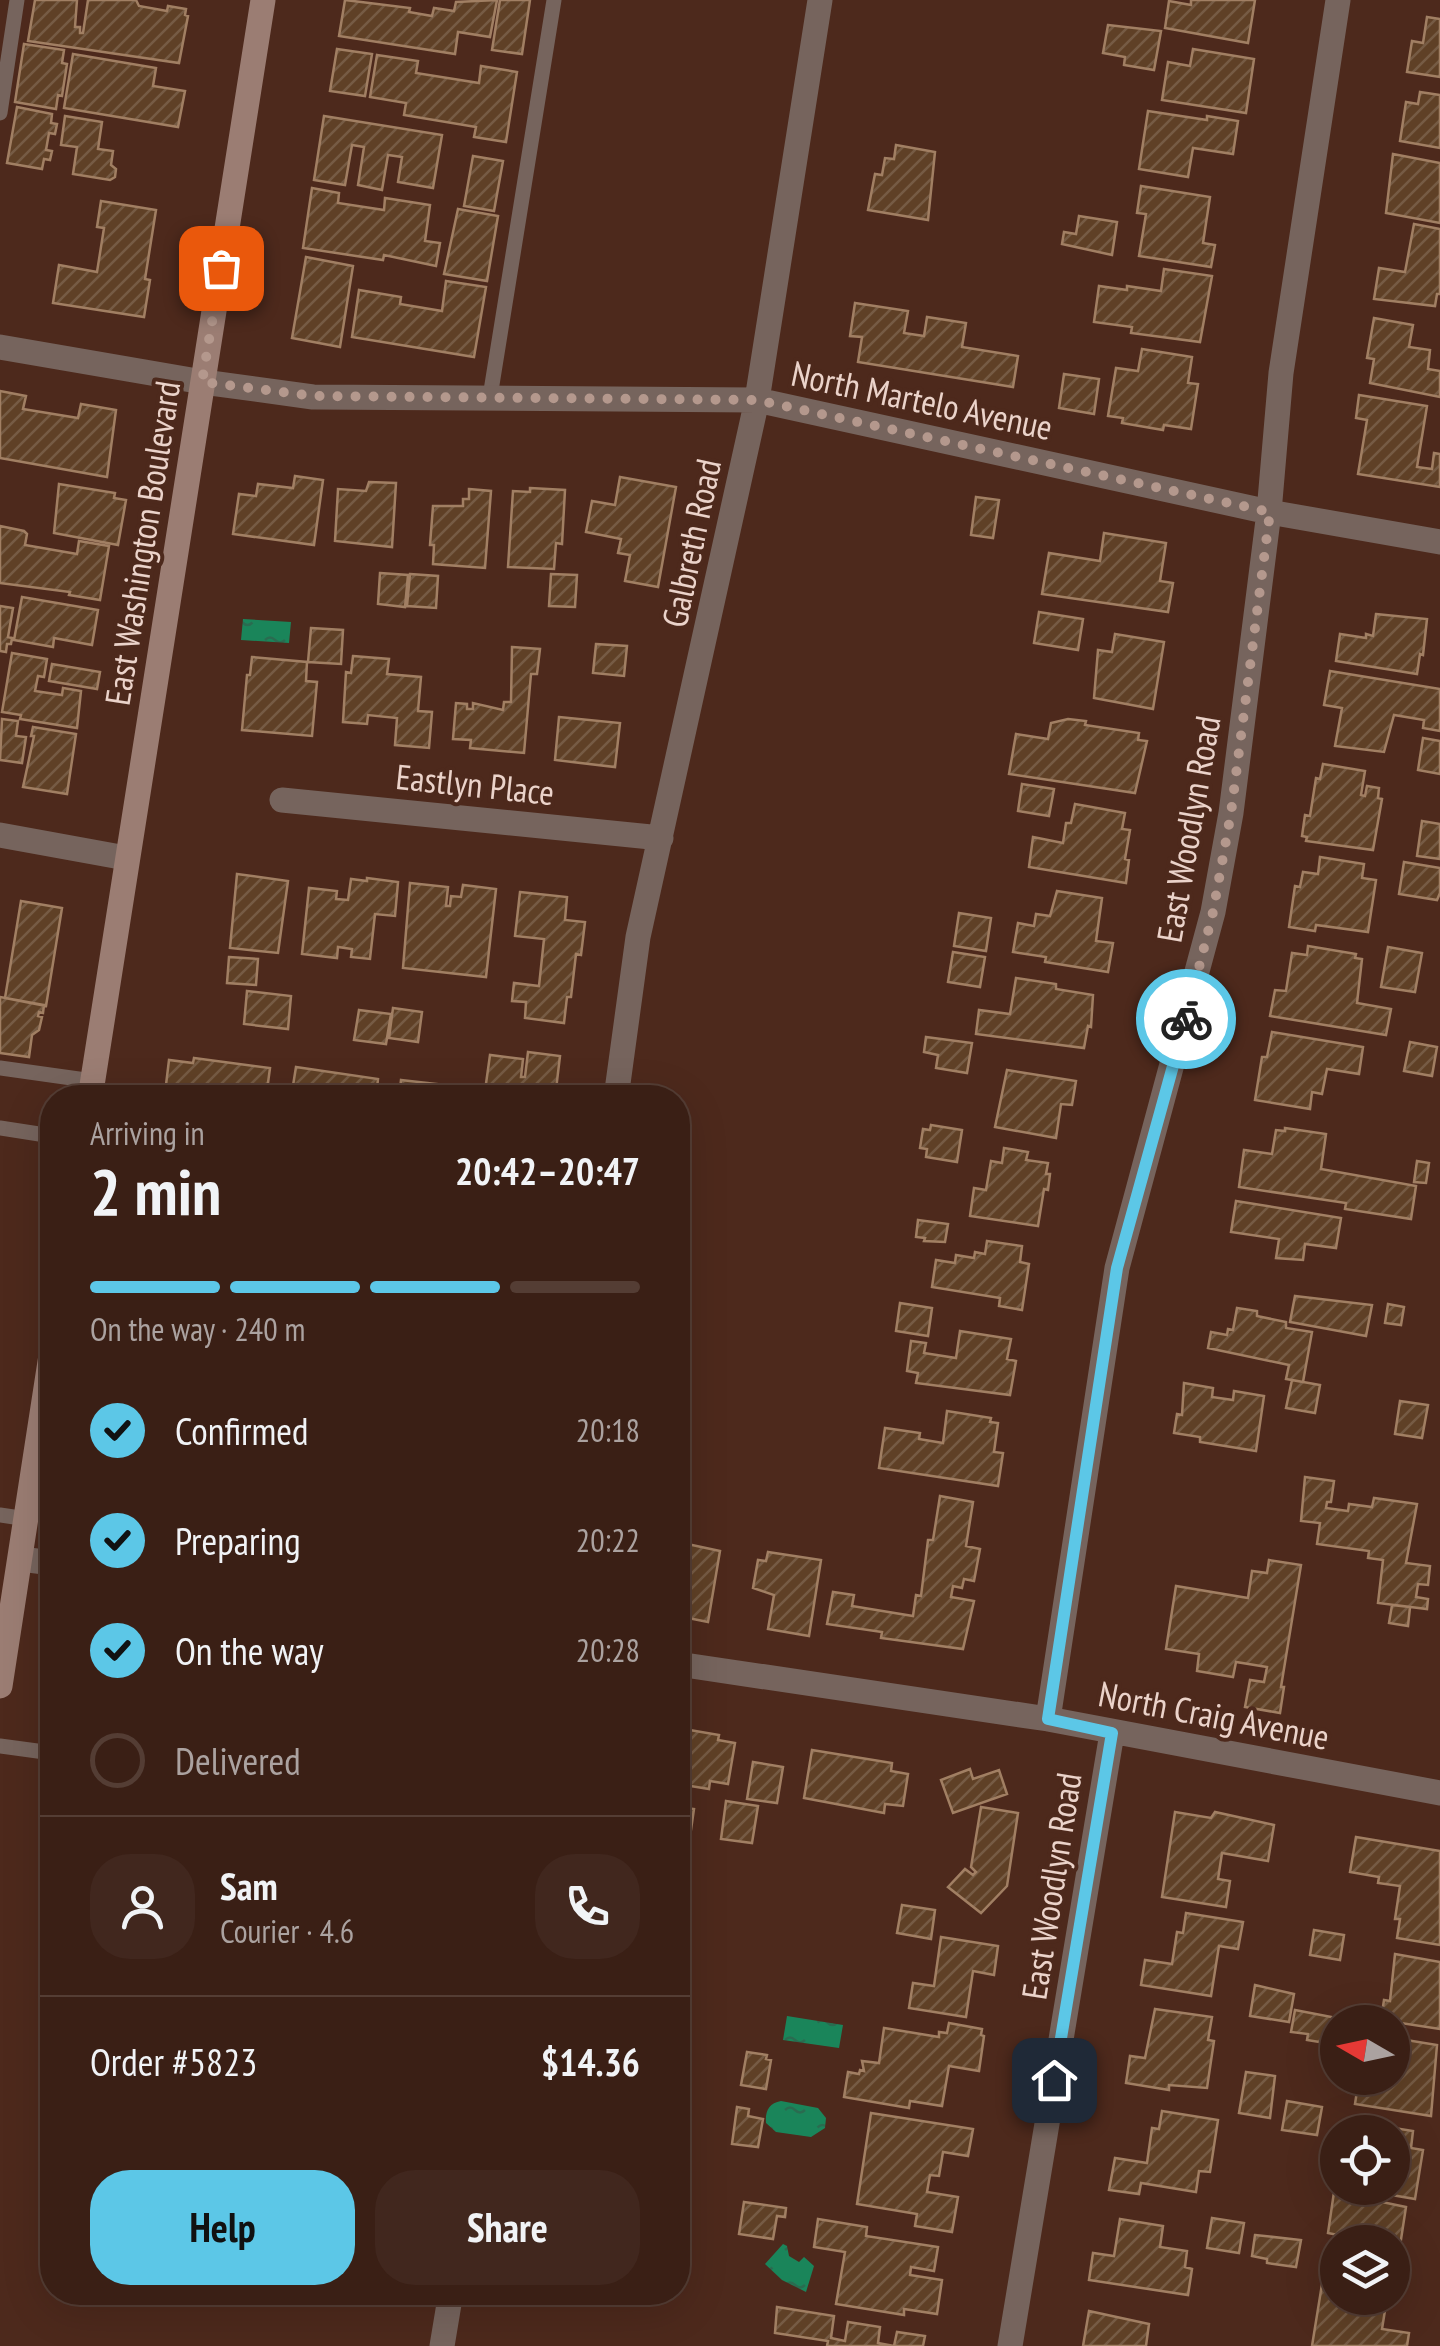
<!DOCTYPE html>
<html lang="en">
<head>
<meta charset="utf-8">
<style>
	:root { --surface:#3a1f15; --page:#41271e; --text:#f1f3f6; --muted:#aba2a0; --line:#543d34; --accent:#5cc7e7 }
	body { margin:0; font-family:"PT Sans Narrow",sans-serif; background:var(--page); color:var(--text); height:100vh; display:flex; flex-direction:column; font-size:38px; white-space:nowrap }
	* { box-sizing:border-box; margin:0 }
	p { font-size:32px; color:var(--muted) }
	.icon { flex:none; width:55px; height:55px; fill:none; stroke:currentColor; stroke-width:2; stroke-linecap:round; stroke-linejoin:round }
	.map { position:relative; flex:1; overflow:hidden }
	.side { position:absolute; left:40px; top:1085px; width:650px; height:1220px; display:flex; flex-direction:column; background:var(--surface); border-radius:40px; box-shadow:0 10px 40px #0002,0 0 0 2px var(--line) }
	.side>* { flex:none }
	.needle { width:65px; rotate:279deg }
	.buttons { position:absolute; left:1320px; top:2005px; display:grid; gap:20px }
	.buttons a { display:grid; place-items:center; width:90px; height:90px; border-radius:50%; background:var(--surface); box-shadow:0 10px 40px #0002,0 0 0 2px var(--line); font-size:50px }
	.pin { position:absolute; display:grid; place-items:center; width:85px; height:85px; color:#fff; margin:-42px; border-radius:20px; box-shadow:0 5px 15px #0006 }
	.courier { position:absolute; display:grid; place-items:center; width:100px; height:100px; margin:-50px; border:8px solid #5cc7e7; border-radius:50%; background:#fff; color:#222; box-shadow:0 2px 12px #0007 }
	.head em { font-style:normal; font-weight:600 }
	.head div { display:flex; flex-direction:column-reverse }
	.head { display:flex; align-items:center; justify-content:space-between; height:170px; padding:0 50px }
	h1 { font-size:65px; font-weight:600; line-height:75px }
	.bar { display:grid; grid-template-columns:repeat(4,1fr); gap:15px 10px; align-content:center; height:120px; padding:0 50px }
	.bar i { height:12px; border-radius:8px; background:var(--line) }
	.bar .on { background:var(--accent) }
	.bar p { grid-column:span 4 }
	.line { display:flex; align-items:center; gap:25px; padding:0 50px; border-top:2px solid var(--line) }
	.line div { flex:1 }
	.round { display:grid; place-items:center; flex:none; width:105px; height:105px; border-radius:40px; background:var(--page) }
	ol { padding:0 50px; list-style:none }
	li { display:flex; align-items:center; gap:30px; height:110px }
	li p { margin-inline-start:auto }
	li .icon { padding:10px; border-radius:50%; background:var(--accent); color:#111; stroke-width:4 }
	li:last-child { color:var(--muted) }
	li i { width:55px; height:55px; border:5px solid var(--line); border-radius:50% }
	.button { display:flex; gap:20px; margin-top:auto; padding:20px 50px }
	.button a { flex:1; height:115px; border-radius:40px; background:var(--accent); color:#111; font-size:40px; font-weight:600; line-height:115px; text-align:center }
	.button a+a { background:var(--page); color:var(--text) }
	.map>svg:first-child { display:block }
	.water { fill:url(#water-ripples) }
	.building { fill:url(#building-hatch); stroke:#a17f63; stroke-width:2.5 }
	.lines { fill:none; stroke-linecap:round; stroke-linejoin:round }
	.service { stroke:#76645d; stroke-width:15 }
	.minor { stroke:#76645d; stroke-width:25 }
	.secondary { stroke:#9b7d73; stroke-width:25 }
	.done { stroke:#b4988d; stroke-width:10; stroke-dasharray:0 18 }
	.route { stroke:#5cc7e7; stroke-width:12 }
	.labels { text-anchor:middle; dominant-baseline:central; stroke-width:8; stroke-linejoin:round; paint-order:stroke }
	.street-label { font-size:35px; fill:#ebd3ca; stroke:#4d291c }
</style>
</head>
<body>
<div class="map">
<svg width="1440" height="2346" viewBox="0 0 1440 2346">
	<defs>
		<pattern id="water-ripples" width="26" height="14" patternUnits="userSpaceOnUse" patternTransform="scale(2.5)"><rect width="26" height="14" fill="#1a855a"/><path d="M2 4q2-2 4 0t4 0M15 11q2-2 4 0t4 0" fill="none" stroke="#296c50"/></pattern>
		<pattern id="building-hatch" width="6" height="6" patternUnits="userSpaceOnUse" patternTransform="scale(2.5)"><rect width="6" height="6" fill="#5f4026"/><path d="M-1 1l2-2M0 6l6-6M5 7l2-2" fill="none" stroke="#765b44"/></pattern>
	</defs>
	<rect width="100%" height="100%" fill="#4d291c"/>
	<path class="water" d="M243 619 291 622 289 643 241 640Z
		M787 2016 843 2025 839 2048 783 2040Z
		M781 2101 818 2108 826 2118 825 2128 811 2137 776 2132 766 2123C765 2111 769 2103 781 2101Z
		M783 2244 787 2246 789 2256 799 2262 804 2257 814 2266 806 2292 782 2280 765 2264Z"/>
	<path class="building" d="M35 0H77L75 27H80V33H83L88 0H136L139 6 167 11 168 6 186 9 185 15 188 16 179 63 28 41Z
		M345 0 410 8 409 12 432 16 434 8 454 11 456 2 497 0 490 37 458 32 455 54 339 36Z
		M500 0H530L522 54 492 50Z
		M1191 0H1255L1248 43 1165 28 1169 1 1191 5Z
		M1427 17 1440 19V77L1407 72 1412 41 1423 43Z
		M1108 25 1161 31 1154 70 1124 65 1125 57 1103 53Z
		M24 44 64 50 62 63 67 64 62 96 58 95 56 109 15 102Z
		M337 49 372 54 365 96 330 91Z
		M1193 49 1254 59 1246 113 1162 100 1168 62 1190 66Z
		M73 54 156 68 153 86 185 91 178 127 64 108Z
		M377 55 418 61 416 73 479 83 481 66 517 72 506 142 474 137 476 127 404 115 406 103 370 97Z
		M1420 92 1440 95V148L1400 141 1406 102 1418 104Z
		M17 107 52 114 51 123 57 124 55 134 49 133 46 150 52 151 50 160 44 159 42 169 7 163Z
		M1148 111 1207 120V116L1238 121 1233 154 1193 148 1188 177 1139 169Z
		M65 116 102 122 98 149 113 151 111 165 116 169 115 177 110 180 73 174 77 147 61 145Z
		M324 116 442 135 433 188 398 182 402 157 388 155 382 190 358 185 364 147 352 145 345 185 314 180Z
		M896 145 935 152 928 220 868 210 875 174 882 175 885 158 894 159Z
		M1393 154 1440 163V223L1386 213Z
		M473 156 503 161 494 211 464 206Z
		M1141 186 1210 197 1203 243 1215 245 1211 267 1139 256 1146 214 1137 213Z
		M312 188 339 193 338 203 384 210 385 198 430 205 425 241 440 243 436 266 384 255 383 260 303 248Z
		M101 201 156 210 145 279 150 280 144 317 53 303 59 265 97 272 104 228 97 227Z
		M458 209 498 216 487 281 444 274Z
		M1079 216 1117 222 1112 255 1062 244 1064 232 1076 234Z
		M1414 224 1440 229V294H1437L1435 306 1374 299 1379 268 1405 272Z
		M306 257 353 266 340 347 292 338Z
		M1164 269 1212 276 1200 342 1131 333 1132 327 1094 322 1099 286 1127 290V286L1161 291Z
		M446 281 486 287 474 357 352 337 359 290 401 297 400 304 442 311Z
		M855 303 908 311 904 333 924 336 927 317 966 323 962 347 1018 356 1013 387 858 362 862 337 850 336Z
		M1374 318 1413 325 1409 347 1430 350 1428 369 1440 371V397L1370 383 1374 359 1367 358Z
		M1142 349 1192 357 1188 383 1198 384 1191 429 1164 425 1163 430 1122 423 1123 418 1108 416 1116 368 1138 371Z
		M1064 374 1099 379 1094 414 1059 408Z
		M0 391 26 396 23 409 78 418 81 404 116 410 107 477 0 458Z
		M1359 395 1427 406 1417 467 1432 469 1434 453 1440 454V487L1358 474 1367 420 1356 418Z
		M295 476 323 480 314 545 233 534 239 494 256 496 258 484 293 488Z
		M620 477 676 487 658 587 625 581 630 555 618 553 621 539 586 532 592 501 615 505Z
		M369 482 396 483 392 547 335 541 338 489 366 491Z
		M59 484 115 493 114 498 126 500 118 545 54 533Z
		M530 488 565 490 562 544 556 543 554 569 508 567 513 491 530 492Z
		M469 489 491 491 485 568 433 564 434 545H430L433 506H463V499H469Z
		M976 497 999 500 993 538 971 535Z
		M0 526 24 531 27 534 25 545 77 554 79 541 109 546 100 600 69 595 70 592 0 583Z
		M1104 533 1166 543 1160 581 1173 583 1168 612 1042 594 1049 553 1100 561Z
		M380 573 408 575 405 607 378 604Z
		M410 574 438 576 436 608 407 606Z
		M551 574 577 575 575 607 549 606Z
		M22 597 98 610 92 645 54 638 53 647 14 640Z
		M0 606 13 608 8 637 12 638 11 644H7L6 652 0 651Z
		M1039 612 1083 619 1078 650 1034 643Z
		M1376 614 1427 619 1423 655 1420 654 1417 674 1336 661 1340 634 1366 638V634L1373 636Z
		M311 628 343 630 341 664 308 662Z
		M1115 634 1164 642 1153 709 1094 698 1098 650 1112 652Z
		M596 644 627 646 624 676 593 673Z
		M512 647 540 649 537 674H531L524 753 470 748 471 740 453 739 456 703 467 704V709H473V703L503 710 504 702H511Z
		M12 653 47 659 44 677 38 676 35 691 62 695 63 688 81 691 77 728 20 719 21 715 2 712Z
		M353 656 389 659 387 674 421 677 418 711 432 712 429 748 395 745 397 718 368 715 367 724 343 722 346 672 351 673Z
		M252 657 307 662 306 681 317 682 312 736 242 730 247 675H250Z
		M52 664 100 672 97 689 49 681Z
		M1330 671 1440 689V731L1423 728 1424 720 1394 715 1384 752 1335 746 1342 708 1324 705Z
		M559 717 620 723 615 767 555 760Z
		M2 719 18 721 16 736 26 737 22 763 0 760Z
		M1068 719 1086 721 1085 725 1139 733 1138 740 1147 741 1135 793 1009 774 1016 734 1048 739 1051 723Z
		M33 727 76 734 67 794 23 787 34 736H31Z
		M1423 738 1440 741V774L1418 770Z
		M1323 764 1365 771 1361 795 1365 796 1367 786 1379 788 1378 798 1382 799 1373 850 1306 841 1307 837 1302 836 1305 815 1310 816 1316 778 1320 779Z
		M1022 784 1054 789 1049 816 1018 811Z
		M1075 804 1125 813 1122 829 1130 830 1125 859 1129 860 1126 883 1029 867 1033 837 1063 843 1066 823H1071Z
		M1422 821 1440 824V859L1417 856Z
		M1320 857 1364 864 1362 878 1376 880 1368 932 1316 925 1315 931 1289 927 1295 886 1300 887 1303 872 1318 874Z
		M1404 862 1440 868V893L1437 900 1399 894Z
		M237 874 288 881 278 953 230 948Z
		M367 878 398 882 395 916 375 914 370 959 351 957 352 949 338 947 337 958 302 954 309 888 337 891 336 899 348 900 351 879 367 881Z
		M410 883 448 887 446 906H450L451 896 461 897 463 885 496 889 486 977 403 968Z
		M1057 891 1102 898 1096 941 1113 943 1108 972 1045 962 1046 957 1013 952 1018 923 1034 926 1036 914 1050 916Z
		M520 892 567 897 565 920 585 922 581 955 576 954 571 997H567L564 1023 525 1018 526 1002 512 1001 514 983 539 986 544 939 515 936Z
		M21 901 62 908 46 1006 5 998Z
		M959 913 991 918 986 951 954 946Z
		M1308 946 1356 954 1355 958 1362 959 1357 1003 1391 1009 1386 1035 1270 1016 1275 990 1286 991 1292 953 1307 955Z
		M1388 947 1422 953 1415 992 1381 987Z
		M953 952 985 957 980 987 948 982Z
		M229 957 258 959 256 985 227 983Z
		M1016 978 1056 984V989L1093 995 1091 1027 1088 1026 1084 1048 976 1034 979 1010 1010 1014Z
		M247 991 291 996 288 1029 244 1024Z
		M0 997 44 1005 43 1013 39 1012 38 1016 42 1017 39 1030 32 1035 29 1057 0 1053Z
		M393 1008 422 1012 418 1042 389 1038Z
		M359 1010 391 1014 386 1044 354 1040Z
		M1272 1032 1363 1047 1359 1074 1327 1069 1322 1094 1312 1092 1310 1109 1255 1100 1262 1057H1267Z
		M926 1037 972 1043 967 1073 936 1068 938 1055 924 1052Z
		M1410 1042 1437 1047 1432 1076 1404 1071Z
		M528 1052 560 1056 555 1098H484L490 1055 523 1059 521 1077H525Z
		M194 1058 270 1068 266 1098H188L165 1093 169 1060 193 1063Z
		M296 1067 378 1079 376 1098H291Z
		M1007 1070 1076 1081 1072 1105 1061 1104 1056 1138 995 1127Z
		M401 1080 455 1086 454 1098H399Z
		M931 1125 962 1130 957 1162 926 1157 927 1149 920 1148 923 1129 930 1130Z
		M1285 1128 1326 1134 1321 1169 1416 1186 1411 1219 1345 1209 1346 1203 1239 1187 1244 1150 1272 1154 1276 1130 1285 1131Z
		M1004 1148 1028 1152 1026 1160 1048 1163 1046 1174H1050L1048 1190 1044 1189 1038 1226 970 1216 974 1188 986 1190 991 1161 1002 1163Z
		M1417 1161 1429 1163 1426 1183 1414 1182Z
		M1236 1201 1341 1218 1336 1248 1305 1244 1303 1260 1276 1258 1279 1239 1231 1232Z
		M918 1220 948 1224 945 1242 924 1241 925 1238 916 1237Z
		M987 1241 1022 1246 1020 1262 1029 1264 1022 1310 999 1306 1000 1298 932 1287 936 1260 955 1263 956 1255 974 1258 975 1252 985 1254Z
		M1295 1296 1372 1305 1366 1336 1290 1322Z
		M900 1303 932 1308 928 1336 896 1331Z
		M1388 1304 1404 1307 1401 1325 1385 1323Z
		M1237 1308 1257 1311V1316L1286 1322V1328L1312 1332 1303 1382 1286 1379 1289 1365 1208 1348 1211 1332 1227 1335 1228 1329 1233 1330Z
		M960 1331 1011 1339 1007 1359 1016 1361 1010 1395 916 1383 918 1373 907 1371 911 1341 926 1343 924 1353 956 1358Z
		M1292 1380 1320 1385 1315 1413 1286 1408Z
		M1184 1383 1213 1388 1212 1397 1233 1400 1234 1391 1264 1396 1256 1451 1200 1442V1437L1174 1433 1177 1414 1182 1415Z
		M1400 1401 1428 1405 1422 1438 1395 1434Z
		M947 1411 991 1418 990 1422 998 1423 994 1452 1003 1453 998 1486 879 1468 885 1428 920 1433 919 1439 943 1443Z
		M1305 1477 1334 1481 1331 1502H1327L1326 1508 1348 1511 1349 1504 1372 1507 1374 1498 1417 1504 1406 1563 1430 1566 1428 1585 1418 1584 1416 1597 1428 1599 1427 1609 1378 1603 1383 1560 1368 1558 1369 1551 1317 1544 1320 1523 1301 1521Z
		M940 1496 973 1502 966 1546 980 1549 974 1581 964 1579 962 1588 953 1586 951 1597 974 1601 963 1649 881 1638 882 1632 827 1624 833 1592 854 1595 852 1606 913 1616 916 1595 921 1596 928 1540H933Z
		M678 1542 720 1551 708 1622 678 1616Z
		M768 1552 821 1560 809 1636 768 1629 774 1595 753 1588 758 1560 766 1561Z
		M1269 1560 1301 1565 1281 1687H1284L1280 1713 1245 1707 1250 1680 1264 1682 1267 1667 1236 1662 1233 1677 1197 1671 1199 1654 1166 1649 1176 1586 1248 1598 1252 1571 1267 1573Z
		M1392 1605 1410 1607 1408 1626 1389 1623Z
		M678 1728 719 1735 718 1740 735 1743 728 1784 710 1781 709 1789 678 1784Z
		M812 1750 892 1763 891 1771 908 1774 903 1806 885 1804 884 1813 804 1798Z
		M753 1762 783 1767 777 1803 747 1799Z
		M970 1769 973 1779 999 1770 1007 1794 953 1813 941 1780Z
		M726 1801 758 1806 752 1843 721 1839Z
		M678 1807 694 1809 686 1864 678 1863Z
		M981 1807 1018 1813 1007 1886 981 1913 948 1887 965 1869 973 1875 976 1872 971 1867Z
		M1175 1812 1211 1818 1215 1812 1274 1825 1268 1861 1222 1853 1218 1879 1230 1881 1226 1907 1162 1897Z
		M1356 1837 1440 1851V1945L1397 1938 1400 1919H1395L1400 1886 1378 1883 1379 1877 1350 1872Z
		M902 1905 935 1910 931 1939 897 1933Z
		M1186 1913 1243 1922 1238 1949 1219 1946 1211 1996 1141 1985 1145 1960 1172 1964 1177 1932 1183 1933Z
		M1314 1930 1344 1935 1340 1960 1310 1955Z
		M941 1937 998 1946 994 1975 973 1971 966 2017 909 2008 913 1983 934 1986Z
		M1395 1954 1440 1962V2029L1381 2020 1384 2000 1390 2001Z
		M1255 1985 1294 1994 1289 2022 1250 2016Z
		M1155 2009 1212 2017 1208 2040 1214 2041 1207 2088 1169 2085V2090L1126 2083 1130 2056 1145 2058Z
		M1295 2010 1342 2019V2022H1338V2045L1307 2040 1308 2034 1291 2032Z
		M949 2023 982 2029 981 2035 984 2036 979 2071 949 2066 942 2106 910 2101 909 2108 844 2097 848 2072 859 2074 860 2070 864 2071 862 2061 879 2063 884 2028 939 2037V2032L947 2033Z
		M1394 2038 1437 2045 1431 2116 1355 2104 1359 2078H1392Z
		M747 2052 767 2055 766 2059 771 2060 766 2089 741 2085Z
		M1246 2072 1275 2076 1270 2118 1239 2113Z
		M1287 2101 1322 2107 1317 2135 1282 2130Z
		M737 2107 749 2109 748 2116 763 2119 758 2147 732 2144Z
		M1162 2111 1218 2120 1210 2172 1199 2171 1196 2192 1141 2183 1139 2194 1109 2190 1115 2158 1147 2163 1152 2128 1159 2129Z
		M871 2113 973 2129 968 2156 943 2152 939 2176 930 2175 927 2192 958 2197 952 2232 915 2226 917 2214 857 2204Z
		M1363 2123 1413 2131 1411 2148 1423 2150 1415 2199 1351 2188H1392V2132H1361Z
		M1334 2192 1406 2207 1396 2272H1392V2242H1345L1343 2236 1328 2233Z
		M744 2202 786 2208 785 2217 777 2216 773 2239 739 2234Z
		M1212 2218 1244 2223 1239 2253 1207 2248Z
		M818 2219 867 2227 866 2236 938 2247 934 2271 911 2267 910 2275 942 2280 937 2314 904 2309V2315L836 2304 845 2252 814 2247Z
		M1120 2219 1163 2226 1160 2247 1187 2251 1185 2267 1192 2269 1188 2295 1089 2280 1093 2253 1114 2256Z
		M1255 2235 1301 2240 1296 2267 1267 2263V2259L1252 2256Z
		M1323 2278 1338 2280V2298H1387L1382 2329 1409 2333 1407 2346H1312Z
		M777 2307 834 2316 831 2338 845 2341 848 2322 880 2327 878 2343 894 2346 897 2332 925 2336 923 2346H827L828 2341 775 2333Z
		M1089 2311 1149 2324 1146 2346H1083Z"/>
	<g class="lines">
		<path class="service" d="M0 113 17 0
			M490 397 554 0
			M0 1068 93 1081
			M0 1128 52 1136
			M0 1515 27 1519
			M0 1746 52 1753"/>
		<path class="minor" d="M0 347 203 382 313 397 757 400 1269 512 1440 542
			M282 800 661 838
			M0 835 126 858
			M616 1098 638 937 757 400 820 0
			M21 1559 52 1563
			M678 1664 1048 1719 1440 1793
			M1048 1719 1117 1268 1213 912 1231 813 1269 512 1281 373 1338 0
			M442 2346 451 2292
			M1010 2346 1112 1733"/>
		<path class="secondary" d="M90 1098 263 0
			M0 1686 52 1349"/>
	</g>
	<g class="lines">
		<path class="done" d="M221 268 202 382 313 396 757 400 1270 512 1231 813 1213 912 1186 1019"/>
		<path class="route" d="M1054 2080 1112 1733 1048 1719 1117 1268 1186 1019"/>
	</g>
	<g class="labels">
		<g class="street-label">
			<text transform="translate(922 400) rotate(12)">North Martelo Avenue</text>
			<text transform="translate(142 543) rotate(-81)">East Washington Boulevard</text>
			<text transform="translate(691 543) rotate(-78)">Galbreth Road</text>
			<text transform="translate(475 784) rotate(6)">Eastlyn Place</text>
			<text transform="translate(1188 829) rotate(-80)">East Woodlyn Road</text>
			<text transform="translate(1214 1715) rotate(11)">North Craig Avenue</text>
			<text transform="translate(1051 1886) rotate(-81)">East Woodlyn Road</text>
		</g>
	</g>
</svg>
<div class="buttons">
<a><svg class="needle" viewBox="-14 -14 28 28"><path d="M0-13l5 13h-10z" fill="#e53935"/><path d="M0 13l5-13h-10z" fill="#aba2a0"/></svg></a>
<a><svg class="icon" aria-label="locate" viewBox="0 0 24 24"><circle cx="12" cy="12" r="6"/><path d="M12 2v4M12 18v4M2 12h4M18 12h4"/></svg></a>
<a><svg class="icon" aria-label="layers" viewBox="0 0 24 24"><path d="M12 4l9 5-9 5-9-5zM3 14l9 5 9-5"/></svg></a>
</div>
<div class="pin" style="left:221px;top:268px;background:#ea580c"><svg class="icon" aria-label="bag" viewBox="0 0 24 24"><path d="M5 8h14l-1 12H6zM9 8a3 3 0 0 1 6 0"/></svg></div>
<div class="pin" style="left:1054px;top:2080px;background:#1f2937"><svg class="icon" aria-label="home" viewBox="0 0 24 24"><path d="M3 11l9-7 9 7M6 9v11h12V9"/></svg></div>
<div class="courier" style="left:1186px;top:1019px"><svg class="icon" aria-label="bike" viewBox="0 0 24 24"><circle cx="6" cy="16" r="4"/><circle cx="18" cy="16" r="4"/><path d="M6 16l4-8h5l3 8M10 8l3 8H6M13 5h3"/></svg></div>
<section class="side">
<div class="head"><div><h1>2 min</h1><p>Arriving in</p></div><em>20:42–20:47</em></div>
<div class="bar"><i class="on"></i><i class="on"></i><i class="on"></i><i></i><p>On the way · 240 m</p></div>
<ol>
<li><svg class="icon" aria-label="check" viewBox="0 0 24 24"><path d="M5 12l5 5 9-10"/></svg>Confirmed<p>20:18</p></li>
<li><svg class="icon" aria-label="check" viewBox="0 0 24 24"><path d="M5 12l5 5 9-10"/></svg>Preparing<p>20:22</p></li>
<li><svg class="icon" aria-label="check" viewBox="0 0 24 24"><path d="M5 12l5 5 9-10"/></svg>On the way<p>20:28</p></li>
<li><i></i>Delivered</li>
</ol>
<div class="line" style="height:180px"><a class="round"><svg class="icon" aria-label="person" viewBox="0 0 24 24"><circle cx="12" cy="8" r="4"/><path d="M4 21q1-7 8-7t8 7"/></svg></a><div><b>Sam</b><p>Courier · 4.6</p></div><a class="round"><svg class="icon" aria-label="phone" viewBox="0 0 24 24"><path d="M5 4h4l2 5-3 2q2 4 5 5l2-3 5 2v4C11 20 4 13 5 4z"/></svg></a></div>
<div class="line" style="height:130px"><div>Order #5823</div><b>$14.36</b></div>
<div class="button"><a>Help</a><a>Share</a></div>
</section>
</div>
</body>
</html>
